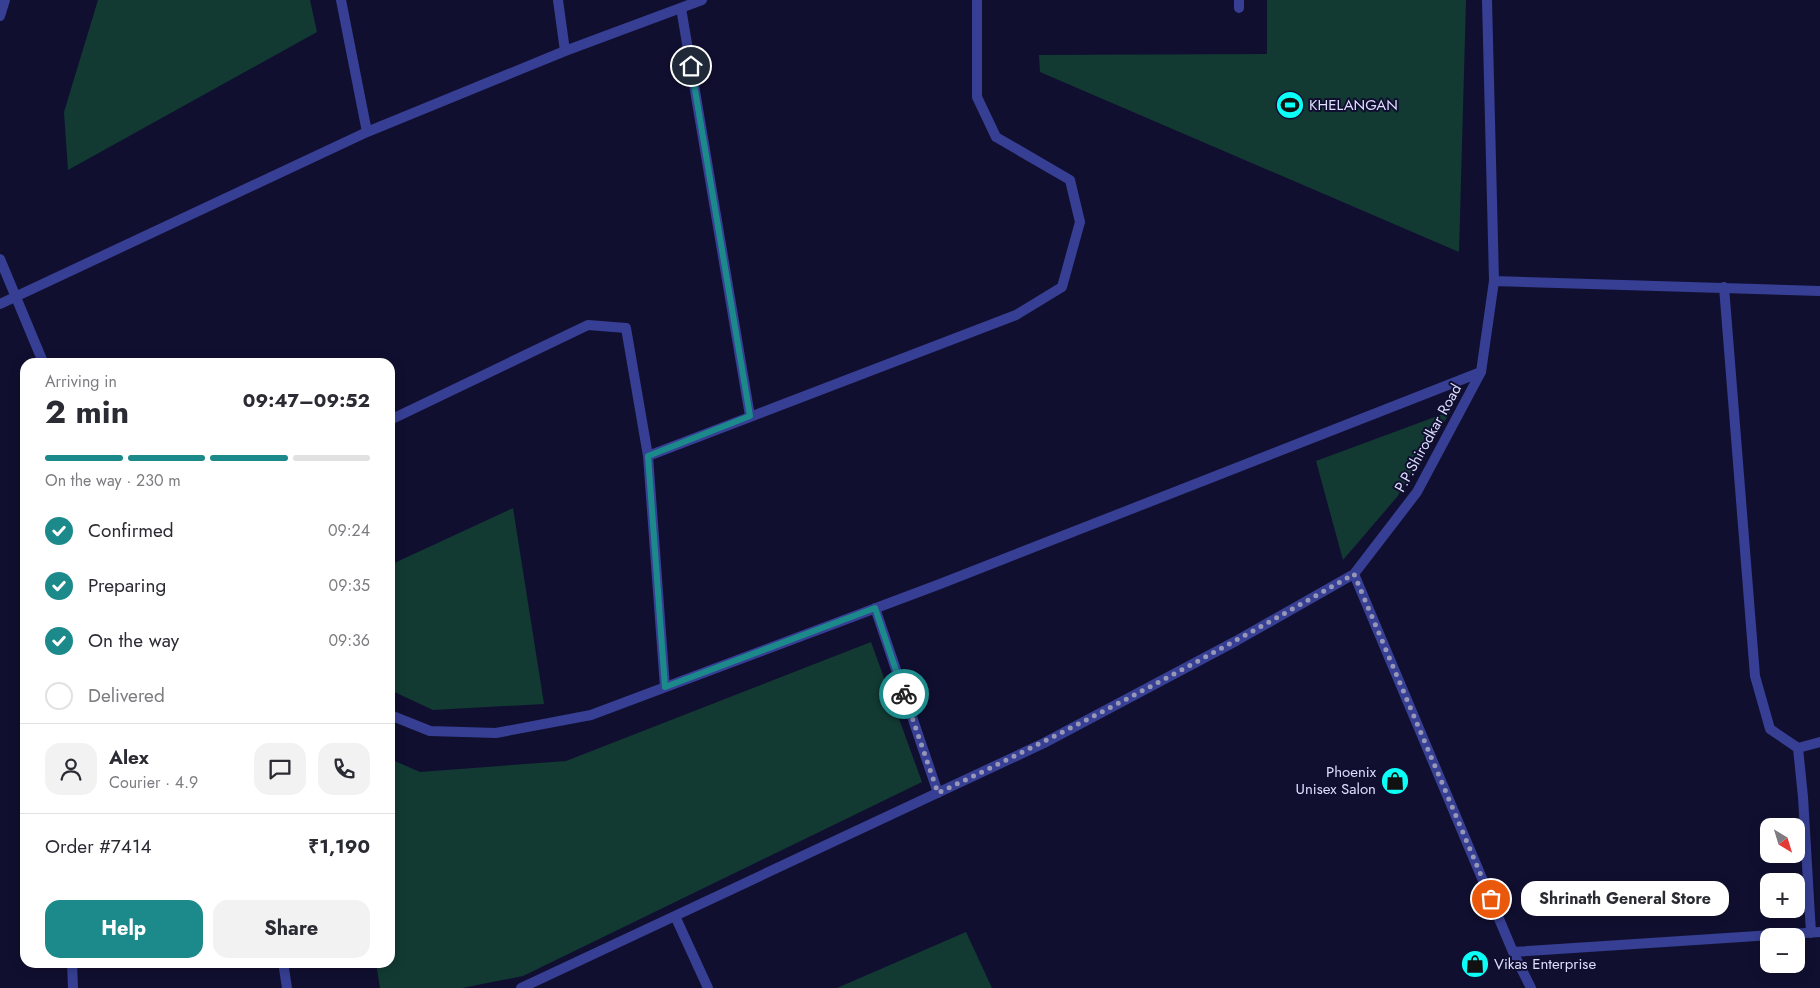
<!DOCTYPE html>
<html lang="en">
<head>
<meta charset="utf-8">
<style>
	:root { --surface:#fff; --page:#f2f2f3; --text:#2b2b33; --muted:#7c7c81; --line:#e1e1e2; --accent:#1c8a8b }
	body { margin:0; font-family:Jost,sans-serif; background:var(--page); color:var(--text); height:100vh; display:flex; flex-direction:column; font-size:19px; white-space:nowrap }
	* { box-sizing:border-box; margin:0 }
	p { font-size:16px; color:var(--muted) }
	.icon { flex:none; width:28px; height:28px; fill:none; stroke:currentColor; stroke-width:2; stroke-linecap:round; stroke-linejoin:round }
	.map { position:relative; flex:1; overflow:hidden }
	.panel { position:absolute; left:20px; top:358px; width:375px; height:610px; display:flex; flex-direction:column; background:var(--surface); border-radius:15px; box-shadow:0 2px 12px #0003 }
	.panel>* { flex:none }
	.needle { width:32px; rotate:142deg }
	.fabs { position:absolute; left:1760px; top:818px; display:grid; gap:10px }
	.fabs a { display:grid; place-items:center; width:45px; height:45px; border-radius:10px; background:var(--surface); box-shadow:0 2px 12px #0003; font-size:25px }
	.pin { position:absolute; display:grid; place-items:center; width:42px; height:42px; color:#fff; margin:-21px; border:2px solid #fff; border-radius:50%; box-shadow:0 1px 5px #0007 }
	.courier { position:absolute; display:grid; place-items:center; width:50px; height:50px; margin:-25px; border:4px solid #1c8a8b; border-radius:50%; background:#fff; color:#222; box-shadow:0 1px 6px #0007 }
	.bubble { position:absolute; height:35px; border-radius:15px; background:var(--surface); box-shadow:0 2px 12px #0003; font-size:16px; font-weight:700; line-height:35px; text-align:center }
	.headline em { font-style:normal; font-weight:700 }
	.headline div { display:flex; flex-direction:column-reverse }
	.headline { display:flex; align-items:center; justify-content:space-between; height:85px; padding:0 25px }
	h1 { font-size:32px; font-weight:700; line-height:38px }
	.bar { display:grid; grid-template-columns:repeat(4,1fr); gap:8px 5px; align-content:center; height:60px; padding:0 25px }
	.bar i { height:6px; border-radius:4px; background:var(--line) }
	.bar .active { background:var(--accent) }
	.bar p { grid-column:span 4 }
	.line { display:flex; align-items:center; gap:12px; padding:0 25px; border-top:1px solid var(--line) }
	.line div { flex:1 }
	.round { display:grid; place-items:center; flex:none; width:52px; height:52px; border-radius:15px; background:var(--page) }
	ol { padding:0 25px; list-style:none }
	li { display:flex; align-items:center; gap:15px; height:55px }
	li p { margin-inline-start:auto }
	li .icon { padding:5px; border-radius:50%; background:var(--accent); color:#fff; stroke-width:4 }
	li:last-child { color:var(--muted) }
	li i { width:28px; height:28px; border:2px solid var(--line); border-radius:50% }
	.button { display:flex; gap:10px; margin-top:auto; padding:10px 25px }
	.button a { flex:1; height:58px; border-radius:15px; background:var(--accent); color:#fff; font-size:20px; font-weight:700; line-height:58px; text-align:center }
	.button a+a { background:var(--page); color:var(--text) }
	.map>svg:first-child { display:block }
	.green { fill:#123a33 }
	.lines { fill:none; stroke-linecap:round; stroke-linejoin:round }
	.minor { stroke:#363f93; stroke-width:10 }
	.done { stroke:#9696b7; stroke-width:5; stroke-dasharray:0 9 }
	.route { stroke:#1c8a8b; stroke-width:6 }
	.labels { text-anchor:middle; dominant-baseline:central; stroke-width:4; stroke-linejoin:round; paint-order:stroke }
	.poi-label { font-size:15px; fill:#dedfff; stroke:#110f30; text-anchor:start }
	.street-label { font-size:15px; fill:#dedfff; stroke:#110f30 }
</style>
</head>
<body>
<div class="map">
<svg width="1820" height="988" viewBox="0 0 1820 988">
	<rect width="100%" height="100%" fill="#110f30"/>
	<path class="green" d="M98 0H310L317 32 68 170 64 112Z
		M1267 0H1466L1459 252 1040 72 1039 55 1267 54Z
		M1451 411 1397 497 1343 560 1316 461Z
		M513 508 544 704 433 710 390 690V565Z
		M871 642 922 782 523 976 462 988H380L376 963 390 962V759L420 772 566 761Z
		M966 932 992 988H837Z"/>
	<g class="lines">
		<path class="minor" d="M341 0 367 132
			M558 0 565 51
			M1239 0V8
			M1487 0 1494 281 1481 372 1417 492 1354 574 1513 952 1531 988
			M681 8 750 416
			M0 16 5 0
			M0 259 43 362
			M1494 281 1820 291
			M1724 287 1755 676 1770 729 1798 748 1820 742
			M0 304 367 132 565 51 702 0
			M390 420 588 325 626 328 648 456 665 687
			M648 456 1016 315 1062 287 1080 222 1070 180 996 137 977 97V0
			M875 608 938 793
			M390 715 430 731 496 733 591 715 940 584 1481 372
			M1798 748 1803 797 1811 933
			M675 916 708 988
			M1513 952 1820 932
			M72 962 73 988
			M283 962 287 988
			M521 988 1044 743 1236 641 1354 574"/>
	</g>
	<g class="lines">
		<path class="done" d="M904 694 938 793C1080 726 1218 652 1354 574L1491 899"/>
		<path class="route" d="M691 66 750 416 648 456 665 687 875 608 904 694"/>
	</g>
	<defs>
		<symbol id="stadium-disc" viewBox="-11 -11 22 22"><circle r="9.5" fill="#0afff6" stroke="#110f30"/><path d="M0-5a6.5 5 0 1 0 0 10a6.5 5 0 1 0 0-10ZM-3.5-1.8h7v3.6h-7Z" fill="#111"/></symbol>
		<symbol id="shop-disc" viewBox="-11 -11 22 22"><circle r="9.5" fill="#0afff6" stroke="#110f30"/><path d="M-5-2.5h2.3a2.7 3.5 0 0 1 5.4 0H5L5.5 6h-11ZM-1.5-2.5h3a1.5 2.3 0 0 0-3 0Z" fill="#111"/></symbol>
	</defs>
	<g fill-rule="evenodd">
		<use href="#stadium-disc" x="1274" y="89" width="32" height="32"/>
		<use href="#shop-disc" x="1379" y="765" width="32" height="32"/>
		<use href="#shop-disc" x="1459" y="948" width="32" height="32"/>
	</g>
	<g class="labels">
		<g class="poi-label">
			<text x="1309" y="105">KHELANGAN</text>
			<text x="1376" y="772" text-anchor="end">Phoenix<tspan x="1376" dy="17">Unisex Salon</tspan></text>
			<text x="1494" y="964">Vikas Enterprise</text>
		</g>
		<g class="street-label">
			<text transform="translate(1428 438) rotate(-61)">P.P.Shirodkar Road</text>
		</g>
	</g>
</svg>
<div class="fabs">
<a><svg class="needle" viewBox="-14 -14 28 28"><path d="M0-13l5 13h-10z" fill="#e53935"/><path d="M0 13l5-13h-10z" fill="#7c7c81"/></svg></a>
<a>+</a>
<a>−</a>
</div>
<div class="pin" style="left:1491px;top:899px;background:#ea580c"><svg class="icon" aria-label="bag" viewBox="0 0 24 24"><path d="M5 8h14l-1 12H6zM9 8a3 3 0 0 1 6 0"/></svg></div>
<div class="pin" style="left:691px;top:66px;background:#1f2937"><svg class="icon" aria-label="home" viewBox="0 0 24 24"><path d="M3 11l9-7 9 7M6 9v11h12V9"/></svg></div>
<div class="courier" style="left:904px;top:694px"><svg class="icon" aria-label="bike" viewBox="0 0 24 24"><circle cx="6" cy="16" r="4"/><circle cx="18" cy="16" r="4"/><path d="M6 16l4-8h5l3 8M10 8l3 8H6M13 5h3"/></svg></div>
<div class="bubble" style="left:1521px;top:881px;width:208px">Shrinath General Store</div>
<section class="panel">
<div class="headline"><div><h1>2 min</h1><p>Arriving in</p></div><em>09:47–09:52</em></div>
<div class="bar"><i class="active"></i><i class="active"></i><i class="active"></i><i></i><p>On the way · 230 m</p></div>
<ol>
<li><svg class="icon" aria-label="check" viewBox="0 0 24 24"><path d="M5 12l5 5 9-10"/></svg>Confirmed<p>09:24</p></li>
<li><svg class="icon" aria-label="check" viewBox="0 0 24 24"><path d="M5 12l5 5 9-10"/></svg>Preparing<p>09:35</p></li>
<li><svg class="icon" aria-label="check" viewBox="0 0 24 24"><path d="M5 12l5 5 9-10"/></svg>On the way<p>09:36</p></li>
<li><i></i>Delivered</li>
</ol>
<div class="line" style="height:90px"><a class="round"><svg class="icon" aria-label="person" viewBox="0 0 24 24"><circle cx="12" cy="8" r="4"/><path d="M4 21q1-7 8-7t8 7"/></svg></a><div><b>Alex</b><p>Courier · 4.9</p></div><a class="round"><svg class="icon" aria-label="chat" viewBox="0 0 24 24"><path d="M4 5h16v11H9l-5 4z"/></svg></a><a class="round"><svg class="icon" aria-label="phone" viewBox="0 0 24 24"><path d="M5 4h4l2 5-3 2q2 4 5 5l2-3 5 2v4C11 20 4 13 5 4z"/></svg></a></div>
<div class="line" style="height:65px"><div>Order #7414</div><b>₹1,190</b></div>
<div class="button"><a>Help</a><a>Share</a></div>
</section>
</div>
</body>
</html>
